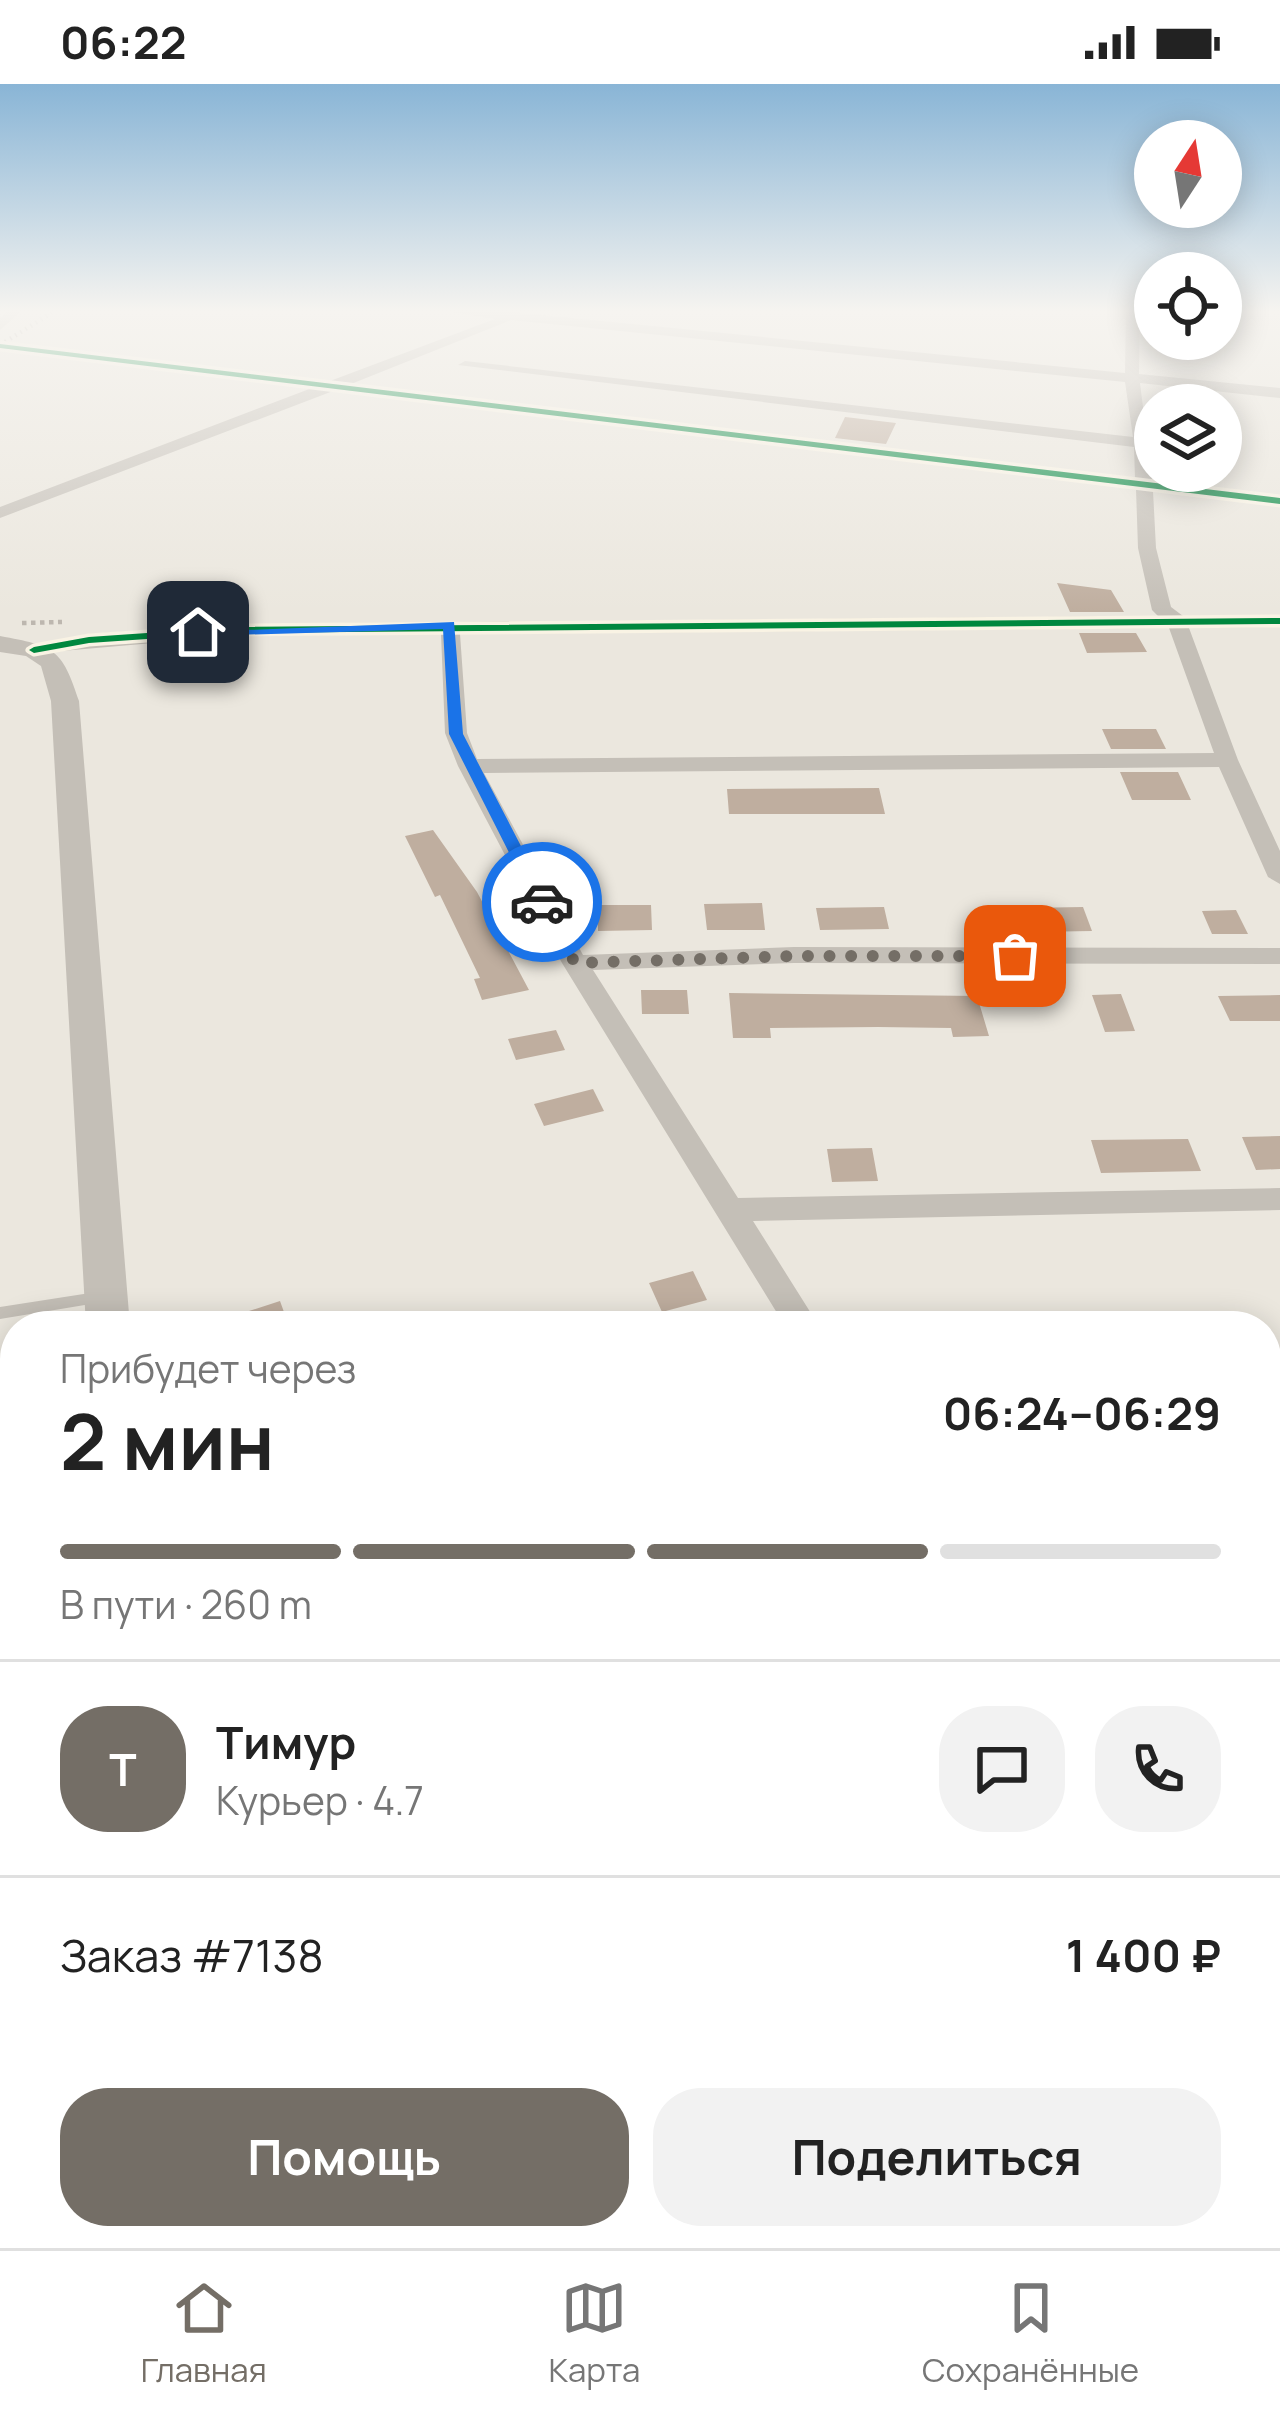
<!DOCTYPE html>
<html lang="ru">
<head>
<meta charset="utf-8">
<style>
	:root { --surface:#fff; --page:#f2f2f2; --text:#222; --muted:#767676; --line:#e0e0e0; --accent:#746e66 }
	body { margin:0; font-family:Manrope,sans-serif; background:var(--page); color:var(--text); height:100vh; display:flex; flex-direction:column; font-size:45px; white-space:nowrap }
	* { box-sizing:border-box; margin:0 }
	p { font-size:39px; color:var(--muted) }
	.icon { flex:none; width:66px; height:66px; fill:none; stroke:currentColor; stroke-width:2; stroke-linecap:round; stroke-linejoin:round }
	.map { position:relative; flex:1; overflow:hidden }
	.sheet { position:absolute; left:0px; top:1227px; width:1281px; height:939px; display:flex; flex-direction:column; background:var(--surface); border-radius:48px 48px 0 0; box-shadow:0 6px 30px #0003 }
	.sheet>* { flex:none }
	.needle { width:78px; rotate:12deg }
	.fabs { position:absolute; left:1134px; top:36px; display:grid; gap:24px }
	.fabs a { display:grid; place-items:center; width:108px; height:108px; border-radius:50%; background:var(--surface); box-shadow:0 6px 30px #0003; font-size:60px }
	.pin { position:absolute; display:grid; place-items:center; width:102px; height:102px; color:#fff; margin:-51px; border-radius:24px; box-shadow:0 6px 18px #0006 }
	.courier { position:absolute; display:grid; place-items:center; width:120px; height:120px; margin:-60px; border:9px solid #1a73e8; border-radius:50%; background:#fff; color:#222; box-shadow:0 3px 15px #0007 }
	.headline em { font-style:normal; font-weight:700 }
	.headline div { display:flex; flex-direction:column-reverse }
	.headline { display:flex; align-items:center; justify-content:space-between; height:204px; padding:0 60px }
	h1 { font-size:78px; font-weight:700; line-height:90px }
	.bar { display:grid; grid-template-columns:repeat(4,1fr); gap:18px 12px; align-content:center; height:144px; padding:0 60px }
	.bar i { height:15px; border-radius:9px; background:var(--line) }
	.bar .on { background:var(--accent) }
	.bar p { grid-column:span 4 }
	.line { display:flex; align-items:center; gap:30px; padding:0 60px; border-top:3px solid var(--line) }
	.line div { flex:1 }
	.round { display:grid; place-items:center; flex:none; width:126px; height:126px; border-radius:48px; background:var(--page) }
	.cta { display:flex; gap:24px; margin-top:auto; padding:24px 60px }
	.cta a { flex:1; height:138px; border-radius:48px; background:var(--accent); color:#fff; font-size:48px; font-weight:700; line-height:138px; text-align:center }
	.cta a+a { background:var(--page); color:var(--text) }
	.status { display:flex; justify-content:space-between; align-items:center; height:84px; padding:0 60px; background:var(--surface); direction:ltr }
	.status svg { height:33px; fill:currentColor }
	.dock { display:flex; justify-content:space-around; align-items:center; height:168px; border-top:3px solid var(--line); background:var(--surface); font-size:33px; color:var(--muted) }
	.dock a { display:grid; justify-items:center; gap:6px }
	.dock .on { color:var(--accent) }
	.map>svg:first-child { display:block }
	.building { fill:#bfae9f }
	.lines { fill:none; stroke-linecap:round; stroke-linejoin:round }
	.path { stroke:#bdb7af; stroke-width:4.5; stroke-dasharray:4.5 4.5; stroke-linecap:butt }
	.service { fill:#c4bfb7; fill-rule:evenodd }
	.minor { fill:#c4bfb7; fill-rule:evenodd }
	.tertiary { fill:#c4bfb7; fill-rule:evenodd }
	.rail { stroke:#aba7a2; stroke-width:4.5; stroke-dasharray:1.5 4.5; stroke-linecap:butt }
	.cycleway-casing { stroke:#f9f3e4; stroke-width:7 }
	.cycleway { fill:#00873e; fill-rule:evenodd }
	.route { fill:#1a73e8 }
	.done { stroke:#746e66; stroke-width:12; stroke-dasharray:0 21.6 }
</style>
</head>
<body>
<div class="status"><b>06:22</b><svg viewBox="0 0 49 12"><path d="M0 12V9h3v3zM5 12V6h3v6zM10 12V3h3v9zM15 12V0h3v12zM26 1h20v11H26zM47 4h2v5h-2z"/></svg></div>
<div class="map">
<svg width="1280" height="2164" viewBox="0 0 1280 2164">
	<rect width="100%" height="100%" fill="#ebe7de"/>
	<path class="building" d="M845 333 896 339 886 360 835 354Z
		M1057 499 1111 506 1124 528H1070Z
		M1079 549H1136L1147 568 1087 569Z
		M1102 645H1156L1166 665H1111Z
		M1120 688H1178L1191 716H1132Z
		M879 704 885 730H729L727 705Z
		M433 746 477 808 529 906 482 916 474 895 480 894 440 811 435 813 405 752Z
		M762 819 765 846H707L704 820Z
		M598 821H651L652 846 598 847Z
		M884 823 889 845 820 846 816 824Z
		M1083 823 1092 847 1033 848 1025 824Z
		M1236 826 1248 850H1212L1202 827Z
		M641 906H687L689 930H642Z
		M729 909 977 912 989 952 953 953 951 944 878 943 770 944 771 954H733Z
		M1121 910 1135 947 1105 948 1092 911Z
		M1280 911V937H1230L1218 912Z
		M556 946 565 966 516 976 508 955Z
		M593 1005 604 1027 544 1042 534 1020Z
		M1280 1052V1085L1256 1086 1242 1053Z
		M1188 1055 1201 1087 1101 1089 1091 1056Z
		M872 1064 878 1097 832 1098 827 1065Z
		M693 1187 707 1216 662 1228 649 1199Z
		M280 1217 289 1242H219L218 1237Z"/>
	<g class="lines">
		<path class="path" d="M22 539 62 538"/>
		<path class="service" d="M103 1207 109 1209 111 1213 109 1217 0 1235V1223Z
			M1280 1299V1313L1266 1314V1300Z"/>
		<path class="minor" d="M9 225H24L0 246V234Z
			M433 225H481L1125 289 1126 225H1140L1139 290 1280 304V314L1140 299 1152 396 1280 412V422L1153 407 1156 464 1171 523 1183 532 1280 531V543L1189 544 1238 676 1280 767V800L1268 793 1219 683 484 689 583 871 794 863 1280 864V880L794 879 593 886 738 1114 1280 1104V1126L753 1137 819 1242H785L562 879 458 682 445 649 441 550 234 552 27 570V562L89 550 234 540 1158 532 1152 526 1138 464 1136 405 333 307 0 434V423L312 304 0 266V258L330 297 495 235ZM511 236 1125 298 1133 353 465 277 458 281 1134 363 1135 394 351 300ZM1169 544 1214 669 477 675 467 649 460 550Z
			M15 2062V2112L0 2114V2064Z
			M145 2151H195V2164H145Z
			M1170 2151H1221L1226 2164H1175Z"/>
		<path class="tertiary" d="M0 552C54 562 62 564 79 617L130 1242H86L51 617 41 582 26 572 0 568Z
			M1280 1781V1839L1266 1844V1786Z"/>
		<path class="rail" d="M0 261 58 225"/>
		<defs>
			<path id="cycleway" d="M0 260 1280 414V420L0 264Z
				M1280 534V540L234 549 89 559 34 569 29 566 34 563 89 553 234 543Z"/>
		</defs>
		<use href="#cycleway" class="cycleway-casing"/>
		<use href="#cycleway" class="cycleway"/>
	</g>
	<linearGradient id="sky" x2="0" y2="1"><stop stop-color="#89b5d6"/><stop offset="0.43" stop-color="#f6f4f0"/><stop offset="1" stop-color="#f6f4f0" stop-opacity="0"/></linearGradient>
	<rect width="1280" height="528" fill="url(#sky)"/>
	<path class="route" d="M454 538 463 650 550 818 548 821 534 818 449 650 443 545 198 552 192 548Z"/>
	<g class="lines">
		<path class="done" d="M542 818 575 879 794 872H1015"/>
	</g>
</svg>
<div class="fabs">
<a><svg class="needle" viewBox="-14 -14 28 28"><path d="M0-13l5 13h-10z" fill="#e53935"/><path d="M0 13l5-13h-10z" fill="#767676"/></svg></a>
<a><svg class="icon" aria-label="locate" viewBox="0 0 24 24"><circle cx="12" cy="12" r="6"/><path d="M12 2v4M12 18v4M2 12h4M18 12h4"/></svg></a>
<a><svg class="icon" aria-label="layers" viewBox="0 0 24 24"><path d="M12 4l9 5-9 5-9-5zM3 14l9 5 9-5"/></svg></a>
</div>
<div class="pin" style="left:1015px;top:872px;background:#ea580c"><svg class="icon" aria-label="bag" viewBox="0 0 24 24"><path d="M5 8h14l-1 12H6zM9 8a3 3 0 0 1 6 0"/></svg></div>
<div class="pin" style="left:198px;top:548px;background:#1f2937"><svg class="icon" aria-label="home" viewBox="0 0 24 24"><path d="M3 11l9-7 9 7M6 9v11h12V9"/></svg></div>
<div class="courier" style="left:542px;top:818px"><svg class="icon" aria-label="car" viewBox="0 0 24 24"><path d="M5 17H2v-5l4-1 3-4h7l3 4 3 1v5h-3M9 17h6M6 11h13"/><circle cx="7" cy="17" r="2"/><circle cx="17" cy="17" r="2"/></svg></div>
<section class="sheet">
<div class="headline"><div><h1>2 мин</h1><p>Прибудет через</p></div><em>06:24–06:29</em></div>
<div class="bar"><i class="on"></i><i class="on"></i><i class="on"></i><i></i><p>В пути · 260 m</p></div>
<div class="line" style="height:216px"><b class="round" style="background:var(--accent);color:#fff">Т</b><div><b>Тимур</b><p>Курьер · 4.7</p></div><a class="round"><svg class="icon" aria-label="chat" viewBox="0 0 24 24"><path d="M4 5h16v11H9l-5 4z"/></svg></a><a class="round"><svg class="icon" aria-label="phone" viewBox="0 0 24 24"><path d="M5 4h4l2 5-3 2q2 4 5 5l2-3 5 2v4C11 20 4 13 5 4z"/></svg></a></div>
<div class="line" style="height:156px"><div>Заказ #7138</div><b>1 400 ₽</b></div>
<div class="cta"><a>Помощь</a><a>Поделиться</a></div>
</section>
</div>
<nav class="dock">
<a class="on"><svg class="icon" aria-label="home" viewBox="0 0 24 24"><path d="M3 11l9-7 9 7M6 9v11h12V9"/></svg>Главная</a>
<a><svg class="icon" aria-label="map" viewBox="0 0 24 24"><path d="M3 6l6-2 6 2 6-2v14l-6 2-6-2-6 2zM9 4v14M15 6v14"/></svg>Карта</a>
<a><svg class="icon" aria-label="saved" viewBox="0 0 24 24"><path d="M7 4h10v16l-5-4-5 4z"/></svg>Сохранённые</a>
</nav>
</body>
</html>
